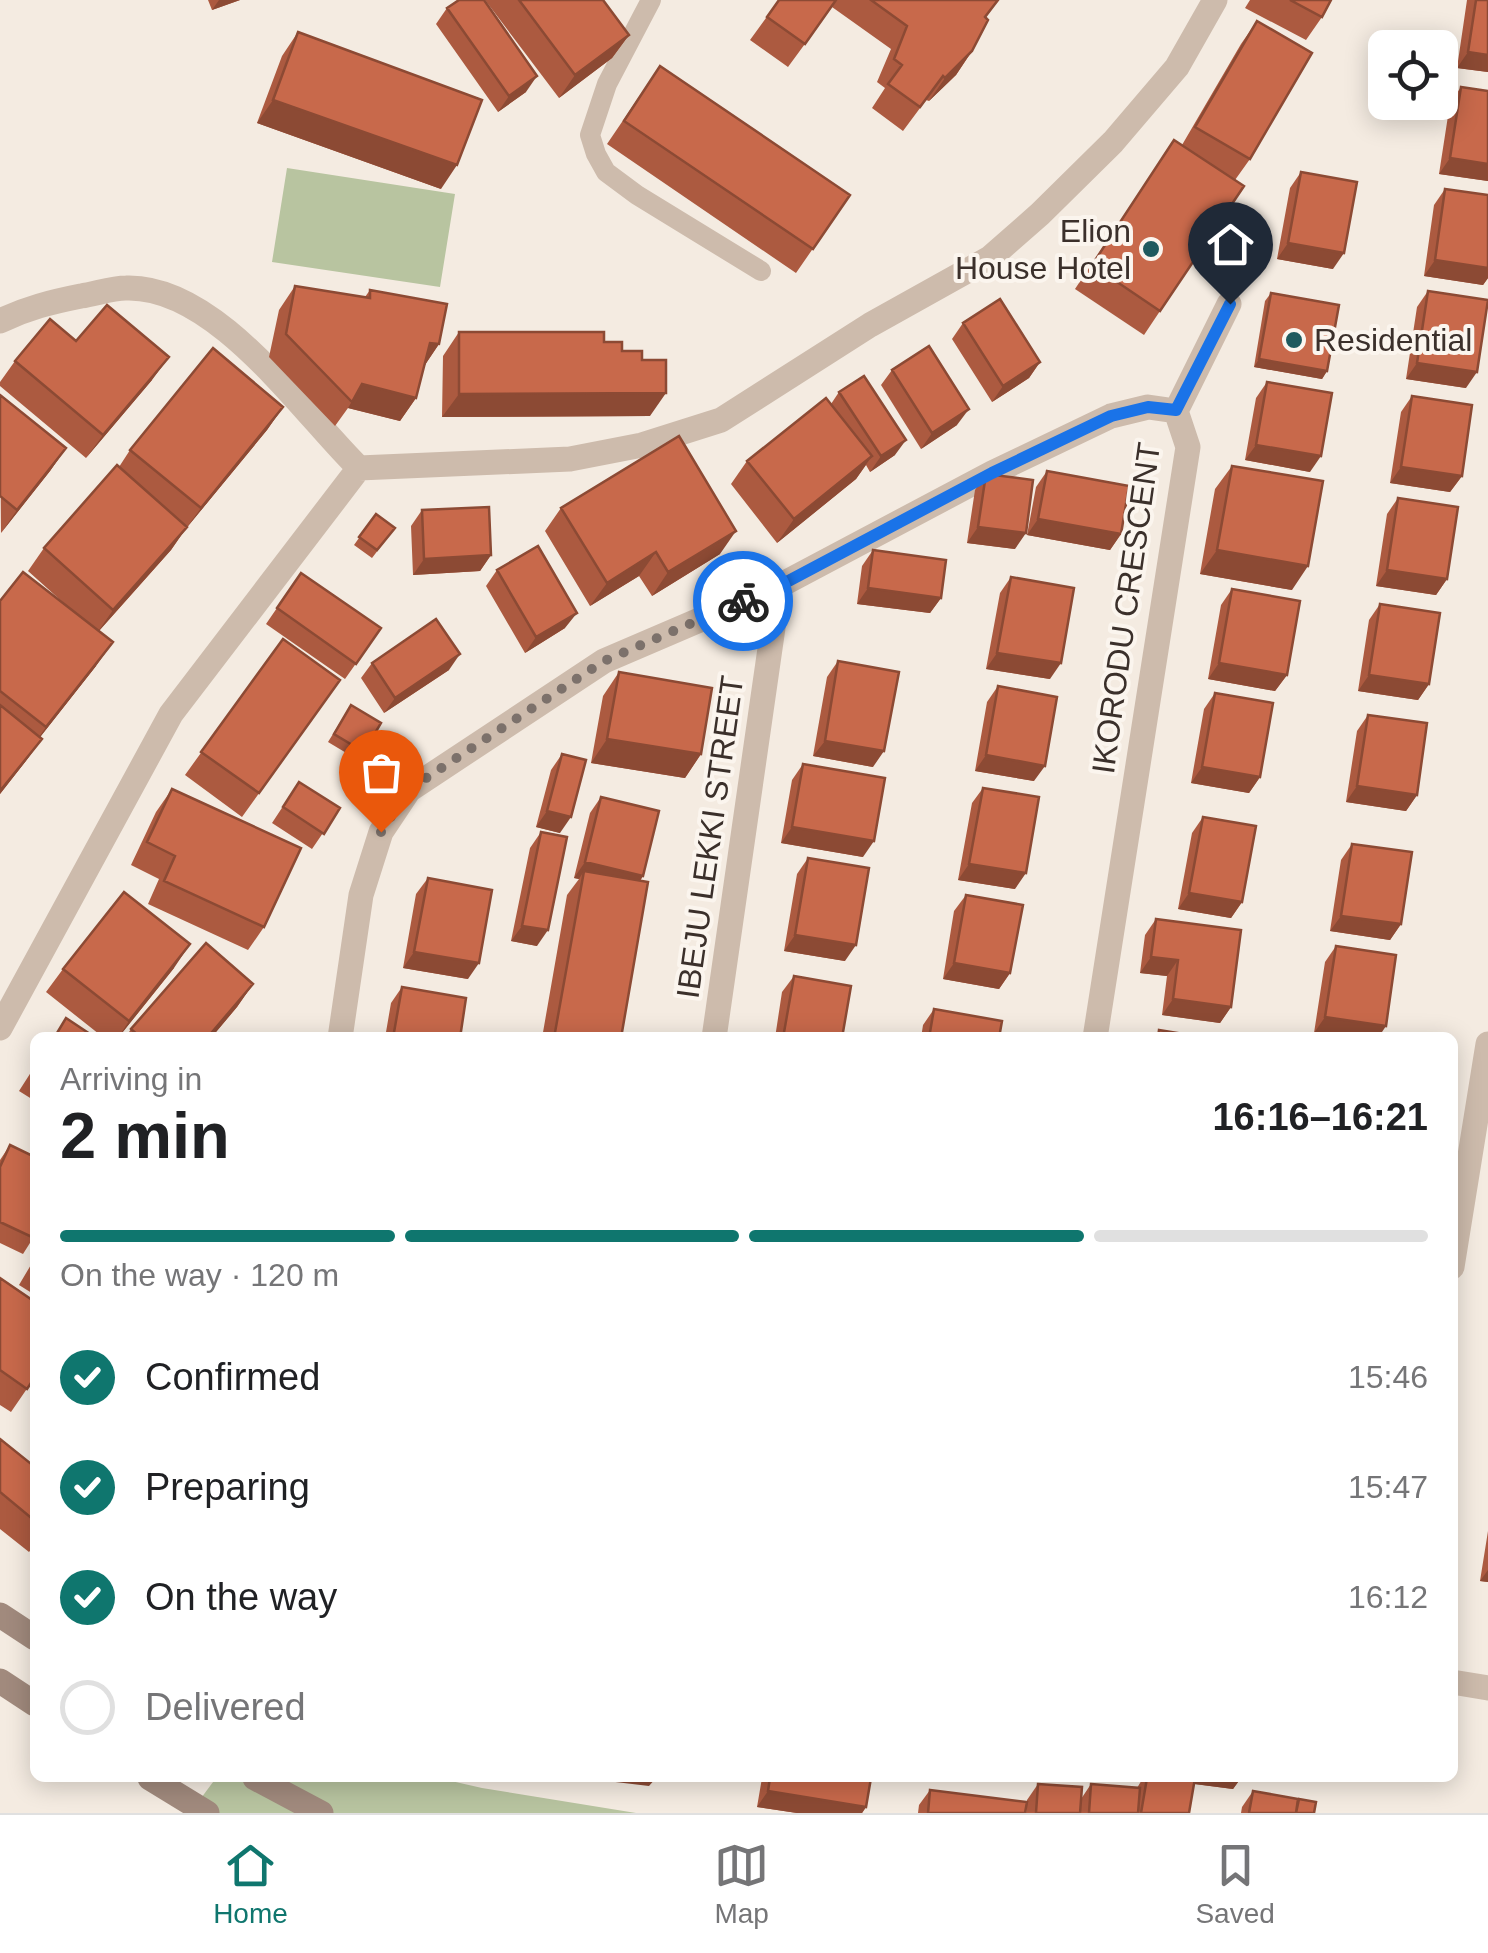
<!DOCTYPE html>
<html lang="en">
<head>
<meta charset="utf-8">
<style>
	:root { --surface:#fff; --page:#f6f6f6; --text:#202124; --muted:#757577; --line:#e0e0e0; --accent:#0f766e }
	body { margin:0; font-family:Arial,sans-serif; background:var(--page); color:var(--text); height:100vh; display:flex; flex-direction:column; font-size:38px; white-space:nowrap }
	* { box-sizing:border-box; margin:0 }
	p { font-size:32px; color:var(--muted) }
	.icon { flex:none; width:55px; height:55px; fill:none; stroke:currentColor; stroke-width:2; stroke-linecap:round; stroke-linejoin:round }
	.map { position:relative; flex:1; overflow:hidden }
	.panel { position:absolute; left:30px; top:1032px; width:1428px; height:750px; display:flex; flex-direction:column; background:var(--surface); border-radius:15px; box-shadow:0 5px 25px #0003 }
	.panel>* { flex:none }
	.tools { position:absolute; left:1368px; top:30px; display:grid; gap:20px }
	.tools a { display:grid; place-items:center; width:90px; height:90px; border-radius:15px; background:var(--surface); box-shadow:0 5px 25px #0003; font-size:50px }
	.pin { position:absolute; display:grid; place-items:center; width:85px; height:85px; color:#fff; margin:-102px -42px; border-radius:50% 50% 50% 0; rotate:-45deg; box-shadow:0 0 10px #0007 }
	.pin .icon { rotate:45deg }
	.courier { position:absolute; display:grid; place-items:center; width:100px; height:100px; margin:-50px; border:8px solid #1a73e8; border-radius:50%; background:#fff; color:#222; box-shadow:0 2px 12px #0007 }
	.overview em { font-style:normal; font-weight:700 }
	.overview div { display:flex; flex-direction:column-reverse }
	.overview { display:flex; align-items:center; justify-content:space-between; height:170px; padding:0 30px }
	h1 { font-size:65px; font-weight:700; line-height:75px }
	.bar { display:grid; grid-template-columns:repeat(4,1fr); gap:15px 10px; align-content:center; height:120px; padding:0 30px }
	.bar i { height:12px; border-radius:8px; background:var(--line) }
	.bar .selected { background:var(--accent) }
	.bar p { grid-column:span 4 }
	ol { padding:0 30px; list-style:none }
	li { display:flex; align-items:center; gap:30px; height:110px }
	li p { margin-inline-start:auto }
	li .icon { padding:10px; border-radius:50%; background:var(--accent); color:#fff; stroke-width:4 }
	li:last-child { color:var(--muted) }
	li i { width:55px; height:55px; border:5px solid var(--line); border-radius:50% }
	.tabs { display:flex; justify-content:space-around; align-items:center; height:140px; border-top:2px solid var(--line); background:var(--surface); font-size:28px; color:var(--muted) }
	.tabs a { display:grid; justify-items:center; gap:5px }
	.tabs .selected { color:var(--accent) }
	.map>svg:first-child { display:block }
	.green { fill:#b8c4a0 }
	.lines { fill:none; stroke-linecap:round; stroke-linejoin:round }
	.lane { stroke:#cdbbac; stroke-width:20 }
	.street { stroke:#cdbbac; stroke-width:25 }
	.secondary { stroke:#a18a7d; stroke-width:25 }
	.wall { fill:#ac5a40 }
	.shaded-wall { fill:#8c4a34 }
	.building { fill:#c8694b; stroke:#8c4a34; stroke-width:2.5 }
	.done { stroke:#7c716b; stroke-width:10; stroke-dasharray:0 18 }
	.route { stroke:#1a73e8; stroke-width:12 }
	.poi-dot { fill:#1f5a5e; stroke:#fbf5ee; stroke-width:4 }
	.labels { text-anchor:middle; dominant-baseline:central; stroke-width:8; stroke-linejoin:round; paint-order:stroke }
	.poi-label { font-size:32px; fill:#3b302b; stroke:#fbf5ee; text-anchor:end }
	.street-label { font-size:32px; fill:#3b302b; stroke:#fbf5ee }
</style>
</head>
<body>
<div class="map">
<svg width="1488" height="1813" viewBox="0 0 1488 1813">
	<rect width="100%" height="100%" fill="#f4ebe1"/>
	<path class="green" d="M287 168 455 194 440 287 272 262Z
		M216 1778H438L482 1788 636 1813H190Z"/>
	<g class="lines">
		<path class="lane" d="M651 0 607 84 590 135 596 154 606 172 637 195 761 271"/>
		<path class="street" d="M0 321C27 308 51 302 81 296 95 294 112 288 126 288 216 285 300 410 359 468
			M1176 411 1229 304
			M359 468 570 459 642 445 721 420 870 325 990 258 1040 214 1113 142 1177 67 1215 0
			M0 1028 171 714 359 468
			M340 1038 361 895 381 832 409 790 604 661 779 586 992 473 1111 416 1148 407 1176 411 1188 447 1095 1038
			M714 1038 779 586
			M1452 1267 1488 1044
			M1452 1682 1488 1688"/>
		<path class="secondary" d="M0 1615 35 1638
			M0 1681 35 1704
			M150 1778 207 1813
			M255 1778 321 1813"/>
	</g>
	<path class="wall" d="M208 0H240L212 10Z
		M485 0H603L629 35 612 58 559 98Z
		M779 0H998L986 17 972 51 956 75 929 101 926 100 903 131 872 108 885 88 877 82 891 49 832 7 788 67 750 40Z
		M1250 0H1331L1322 17 1306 40 1245 8Z
		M1467 0H1488V72L1457 68Z
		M447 8 526 92 498 112 436 24Z
		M1257 21 1250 159 1235 180 1160 311 1144 335 1075 289 1174 140 1182 145 1241 44Z
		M298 32 441 189 257 123 282 56Z
		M660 66 850 195 796 273 607 144Z
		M1461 87 1488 181 1439 174 1450 103Z
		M1301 172 1333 269 1277 259 1290 188Z
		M1445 189 1488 195V278L1483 285 1424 276 1434 205Z
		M295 286 365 297 370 290 439 344 424 366 416 398 400 421 348 408 335 426 269 357 279 310Z
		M1428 291 1466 388 1406 379 1417 307Z
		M1271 293 1327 371 1322 379 1254 367 1265 301Z
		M963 323 1040 362 1029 378 992 402 952 339Z
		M459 332 604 342 642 360 650 416 442 417 443 356Z
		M76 341 152 380 86 458 0 386V382L15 361Z
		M892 370 957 425 921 449 881 385Z
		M1267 382 1310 472 1245 460 1256 398Z
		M839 392 895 455 870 472 866 465 856 479 777 543 731 484 747 461 831 404Z
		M0 395 66 448 50 471 1 533Z
		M1412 396 1462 476 1450 492 1390 483 1401 412Z
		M283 407 267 430 184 531 171 550 99 631 96 666 40 737 42 739 25 762 0 794V601L67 606 28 571 44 548 119 467 130 450Z
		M1232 466 1292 590 1200 574 1215 489Z
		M1047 471 1121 534 1110 550 1027 535 1036 487Z
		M986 474 1015 549 967 543 975 490Z
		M1398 498 1447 579 1436 595 1376 586 1387 514Z
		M561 508 720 554 652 596 639 576 590 606 545 531Z
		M422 510 491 555 480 571 413 575 411 526Z
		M376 514 395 528 372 558 354 545Z
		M873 550 941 598 930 613 857 604 862 566Z
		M497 570 565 628 525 653 486 586Z
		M301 573 381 628 345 679 266 624Z
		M1011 577 1050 679 986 669 1000 593Z
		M1232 589 1287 675 1275 691 1208 679 1221 605Z
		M1380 604 1429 684 1418 700 1358 691 1369 620Z
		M283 639 340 680 242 817 185 775Z
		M838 661 873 767 813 756 827 677Z
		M372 663 449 670 384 713 361 678Z
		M619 672 701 754 685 778 591 763 603 696Z
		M998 686 1034 781 975 771 987 702Z
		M1215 693 1260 777 1249 793 1191 783 1204 709Z
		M351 705 364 752 358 760 328 742Z
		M1368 715 1417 795 1406 811 1346 802 1357 731Z
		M562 754 560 833 536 827 551 770Z
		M803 764 863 857 781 843 792 780Z
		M299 782 340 808 312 849 272 823Z
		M983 788 1015 889 958 880 972 803Z
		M172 789 264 927 248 950 148 904 159 879 131 865 156 812Z
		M601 797 643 876 640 881 621 1038H542L567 895 579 879 574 878 590 813Z
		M1203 817 1242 902 1231 918 1178 909 1192 833Z
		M541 832 537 946 511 941 530 848Z
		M1352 844 1401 924 1390 940 1330 931 1341 860Z
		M808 858 845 961 784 951 797 874Z
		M428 878 468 979 403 968 416 894Z
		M966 895 1010 973 999 989 943 979 954 911Z
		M1156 919 1231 1007 1220 1023 1162 1015 1167 976 1140 973 1145 935Z
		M1336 946 1378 1038H1344L1314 1033 1325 962Z
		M174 968 118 1038H104L46 992 63 969Z
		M794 976 842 1038H775L782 992Z
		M253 984 237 1007 211 1038H125L131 1029Z
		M402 987 460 1038H385L391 1003Z
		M934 1009 999 1038H921L923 1025Z
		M35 1066V1101L19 1091Z
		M10 1145 35 1235 23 1254 0 1243V1160Z
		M35 1258V1295L19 1285Z
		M0 1278 35 1377 11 1412 0 1405Z
		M0 1439 35 1467V1545L29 1552 0 1529Z
		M1488 1531V1582L1480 1581Z
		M762 1778H871L866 1807 862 1813H797L757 1807Z
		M1143 1778H1241L1233 1789 1194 1784 1189 1813H1026L1027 1800 1038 1784 1081 1799 1091 1784 1137 1788Z
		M930 1790 1025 1813H918L919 1805Z
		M1253 1791 1314 1813H1241L1242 1807Z"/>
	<path class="shaded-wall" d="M219 0H240L212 10Z
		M629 35 612 58 559 98 575 75Z
		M972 51 956 75 929 101 945 78Z
		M1468 52 1488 55V72L1457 68Z
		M537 76 526 92 498 112 509 96Z
		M273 100 457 165 441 189 257 123Z
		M1450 158 1488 164V181L1439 174Z
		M1288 243 1344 253 1333 269 1277 259Z
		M1435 260 1488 268V278L1483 285 1424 276Z
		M430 343 439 344 423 368Z
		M169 357 152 380 86 458 103 435Z
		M1259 359 1327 371 1322 379 1254 367Z
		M1040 362 1029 378 992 402 1003 386Z
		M1417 363 1477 372 1466 388 1406 379Z
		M362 384 416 398 400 421 348 408Z
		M666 393 650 416 442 417 459 394Z
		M283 407 267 430 184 531 201 508Z
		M969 409 957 425 921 449 932 433Z
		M906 440 895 455 870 472 881 456Z
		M1256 445 1321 456 1310 472 1245 460Z
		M66 448 50 471 1 533 17 510Z
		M872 456 856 479 777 543 794 519Z
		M1401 467 1462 476 1450 492 1390 483Z
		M1038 519 1121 534 1110 550 1027 535Z
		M187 527 171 550 97 633 113 610Z
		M978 527 1026 533 1015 549 967 543Z
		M736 531 720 554 652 596 668 572Z
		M1217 550 1308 566 1292 590 1200 574Z
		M656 552 639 576 590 606 607 583Z
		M491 555 480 571 413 575 424 559Z
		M1387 570 1447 579 1436 595 1376 586Z
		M868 588 941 598 930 613 857 604Z
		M577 613 565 628 525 653 536 637Z
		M113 642 96 666 30 750 46 727Z
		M997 653 1061 663 1050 679 986 669Z
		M460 654 449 670 384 713 395 698Z
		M1219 663 1287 675 1275 691 1208 679Z
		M1369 675 1429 684 1418 700 1358 691Z
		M42 739 25 762 0 794V791Z
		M607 739 701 754 685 778 591 763Z
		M825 741 884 751 873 767 813 756Z
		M986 755 1045 766 1034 781 975 771Z
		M1202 767 1260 777 1249 793 1191 783Z
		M1357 786 1417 795 1406 811 1346 802Z
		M547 811 571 817 560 833 536 827Z
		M792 827 874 841 863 857 781 843Z
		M585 862 643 876 632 892 584 871 579 879 574 878Z
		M969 864 1026 873 1015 889 958 880Z
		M1189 893 1242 902 1231 918 1178 909Z
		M1341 916 1401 924 1390 940 1330 931Z
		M522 926 548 930 537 946 511 941Z
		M795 935 856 945 845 961 784 951Z
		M190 944 174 968 118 1038 129 1021Z
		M414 952 479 963 468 979 403 968Z
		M1151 957 1178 960 1167 976 1140 973Z
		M954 963 1010 973 999 989 943 979Z
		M253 984 237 1007 211 1038H207Z
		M1173 999 1231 1007 1220 1023 1162 1015Z
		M1325 1017 1386 1026 1378 1038H1344L1314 1033Z
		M1488 1570V1582L1480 1581Z
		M610 1778H656L649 1786 607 1781Z
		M1158 1778H1241L1233 1789 1157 1779Z
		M768 1791 866 1807 862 1813H797L757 1807Z"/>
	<path class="building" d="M459 0H484L537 76 509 96 447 8Z
		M519 0H603L629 35 575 75Z
		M779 0H836L805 44 767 17Z
		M871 0H998L985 17 988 20 972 51 945 78 943 76 920 107 888 84 902 65 894 59 907 26Z
		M1290 0H1331L1322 17Z
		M1476 0H1488V55L1468 52Z
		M1257 21 1312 53 1250 159 1195 127Z
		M298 32 482 100 457 165 273 100Z
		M660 66 850 195 813 249 624 121Z
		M1461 87 1488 91V164L1450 158Z
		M1174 140 1244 186 1160 311 1092 265Z
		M1301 172 1357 182 1344 253 1288 243Z
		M1445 189 1488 195V268L1435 260Z
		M295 286 370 298V290L447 304 439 344 430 343 416 398 362 384 352 402 286 334Z
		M1428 291 1488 300 1477 372 1417 363Z
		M1271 293 1339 305 1327 371 1259 359Z
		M1000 299 1040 362 1003 386 963 323Z
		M107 305 169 357 103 435 15 361 50 319 76 341Z
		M459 332H604V342H622V351H642V360H666V393L459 394Z
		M929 346 969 409 932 433 892 370Z
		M213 348 283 407 201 508 130 450Z
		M864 376 906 440 881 456 839 392Z
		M1267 382 1332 393 1321 456 1256 445Z
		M0 395 66 448 17 510 0 496Z
		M1412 396 1472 405 1462 476 1401 467Z
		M826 398 872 456 794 519 747 461Z
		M679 436 736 531 668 572 656 552 607 583 561 508Z
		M117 465 187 527 113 610 44 548Z
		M1232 466 1323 481 1308 566 1217 550Z
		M1047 471 1129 486 1121 534 1038 519Z
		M986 474 1033 480 1026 533 978 527Z
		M1398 498 1458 507 1447 579 1387 570Z
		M489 507 491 555 424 559 422 510Z
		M376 514 395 528 377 550 359 537Z
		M538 546 577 613 536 637 497 570Z
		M873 550 946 560 941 598 868 588Z
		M23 572 113 642 46 727 0 691V601Z
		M301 573 381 628 356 664 277 608Z
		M1011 577 1074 588 1061 663 997 653Z
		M1232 589 1300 601 1287 675 1219 663Z
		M1380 604 1440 613 1429 684 1369 675Z
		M436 619 460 654 395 698 372 663Z
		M283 639 340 680 259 793 201 752Z
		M838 661 899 672 884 751 825 741Z
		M619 672 712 688 701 754 607 739Z
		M998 686 1057 697 1045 766 986 755Z
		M1215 693 1273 703 1260 777 1202 767Z
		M0 705 42 739 0 791Z
		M351 705 381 723 364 752 334 734Z
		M1368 715 1427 723 1417 795 1357 786Z
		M562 754 586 760 571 817 547 811Z
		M803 764 885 778 874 841 792 827Z
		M299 782 340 808 324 834 283 807Z
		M983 788 1039 797 1026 873 969 864Z
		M172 789 301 848 264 927 164 881 175 856 147 842Z
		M601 797 659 811 643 876 585 862Z
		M1203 817 1256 826 1242 902 1189 893Z
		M541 832 567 837 548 930 522 926Z
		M1352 844 1412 852 1401 924 1341 916Z
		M808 858 869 868 856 945 795 935Z
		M584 871 648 882 621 1038H554Z
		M428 878 492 890 479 963 414 952Z
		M124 892 190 944 129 1021 63 969Z
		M966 895 1023 905 1010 973 954 963Z
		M1156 919 1241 930 1231 1007 1173 999 1178 960 1151 957Z
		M206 943 253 984 207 1038H141L131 1029Z
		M1336 946 1396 955 1386 1026 1325 1017Z
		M794 976 851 986 842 1038H783Z
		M402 987 466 998 460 1038H393Z
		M934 1009 1002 1021 999 1038H929Z
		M66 1018 96 1038H54Z
		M1159 1030 1208 1038H1158Z
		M10 1145 35 1157 34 1238 0 1222V1167Z
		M0 1278 35 1302V1377L27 1389 0 1370Z
		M0 1439 35 1467V1521L0 1492Z
		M770 1778H871L866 1807 768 1791Z
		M1147 1778H1195L1189 1813H1141Z
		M1038 1784 1082 1787 1080 1813H1036Z
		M1091 1784 1140 1788 1138 1813H1089Z
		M930 1790 1027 1802 1025 1813H928Z
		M1253 1791 1298 1799 1296 1813H1249Z
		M1299 1799 1316 1802 1314 1813H1296Z"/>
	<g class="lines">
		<path class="done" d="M381 832 408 790 575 680 604 661 743 601"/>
		<path class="route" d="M743 601 779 586 992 473 1111 416 1148 407 1176 410 1230 304"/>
	</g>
	<g class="poi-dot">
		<circle cx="1151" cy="249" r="10"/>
		<circle cx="1294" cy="340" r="10"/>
	</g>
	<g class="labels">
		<g class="poi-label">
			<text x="1131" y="231">Elion<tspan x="1131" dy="37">House Hotel</tspan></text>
			<text x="1314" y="340" text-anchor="start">Residential</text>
		</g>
		<g class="street-label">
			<text transform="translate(1126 608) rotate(-82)">IKORODU CRESCENT</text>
			<text transform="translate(710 837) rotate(-82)">IBEJU LEKKI STREET</text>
		</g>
	</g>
</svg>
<div class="tools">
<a><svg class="icon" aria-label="locate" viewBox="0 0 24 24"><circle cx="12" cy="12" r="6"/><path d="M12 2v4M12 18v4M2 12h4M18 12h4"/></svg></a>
</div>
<div class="pin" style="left:381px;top:832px;background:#ea580c"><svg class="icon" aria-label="bag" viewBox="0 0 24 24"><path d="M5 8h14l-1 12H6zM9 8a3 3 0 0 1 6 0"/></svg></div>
<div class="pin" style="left:1230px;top:304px;background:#1f2937"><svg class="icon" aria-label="home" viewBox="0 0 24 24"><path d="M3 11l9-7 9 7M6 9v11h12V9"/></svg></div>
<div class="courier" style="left:743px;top:601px"><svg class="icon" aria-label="bike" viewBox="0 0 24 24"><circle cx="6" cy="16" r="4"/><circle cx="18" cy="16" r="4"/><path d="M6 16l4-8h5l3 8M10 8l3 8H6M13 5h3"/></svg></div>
<section class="panel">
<div class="overview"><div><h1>2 min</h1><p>Arriving in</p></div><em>16:16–16:21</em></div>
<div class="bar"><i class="selected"></i><i class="selected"></i><i class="selected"></i><i></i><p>On the way · 120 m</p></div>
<ol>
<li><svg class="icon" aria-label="check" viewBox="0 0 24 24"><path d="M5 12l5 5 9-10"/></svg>Confirmed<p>15:46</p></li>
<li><svg class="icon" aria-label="check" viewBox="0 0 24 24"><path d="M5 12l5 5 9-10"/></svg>Preparing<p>15:47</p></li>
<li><svg class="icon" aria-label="check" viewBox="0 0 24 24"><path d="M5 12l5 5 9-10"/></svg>On the way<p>16:12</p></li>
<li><i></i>Delivered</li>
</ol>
</section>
</div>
<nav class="tabs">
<a class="selected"><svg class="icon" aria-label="home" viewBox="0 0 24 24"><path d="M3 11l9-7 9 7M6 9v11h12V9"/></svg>Home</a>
<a><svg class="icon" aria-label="map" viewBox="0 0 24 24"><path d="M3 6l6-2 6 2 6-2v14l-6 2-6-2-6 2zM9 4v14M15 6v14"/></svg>Map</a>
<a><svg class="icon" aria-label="saved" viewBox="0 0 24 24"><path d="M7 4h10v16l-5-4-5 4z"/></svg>Saved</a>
</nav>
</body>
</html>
